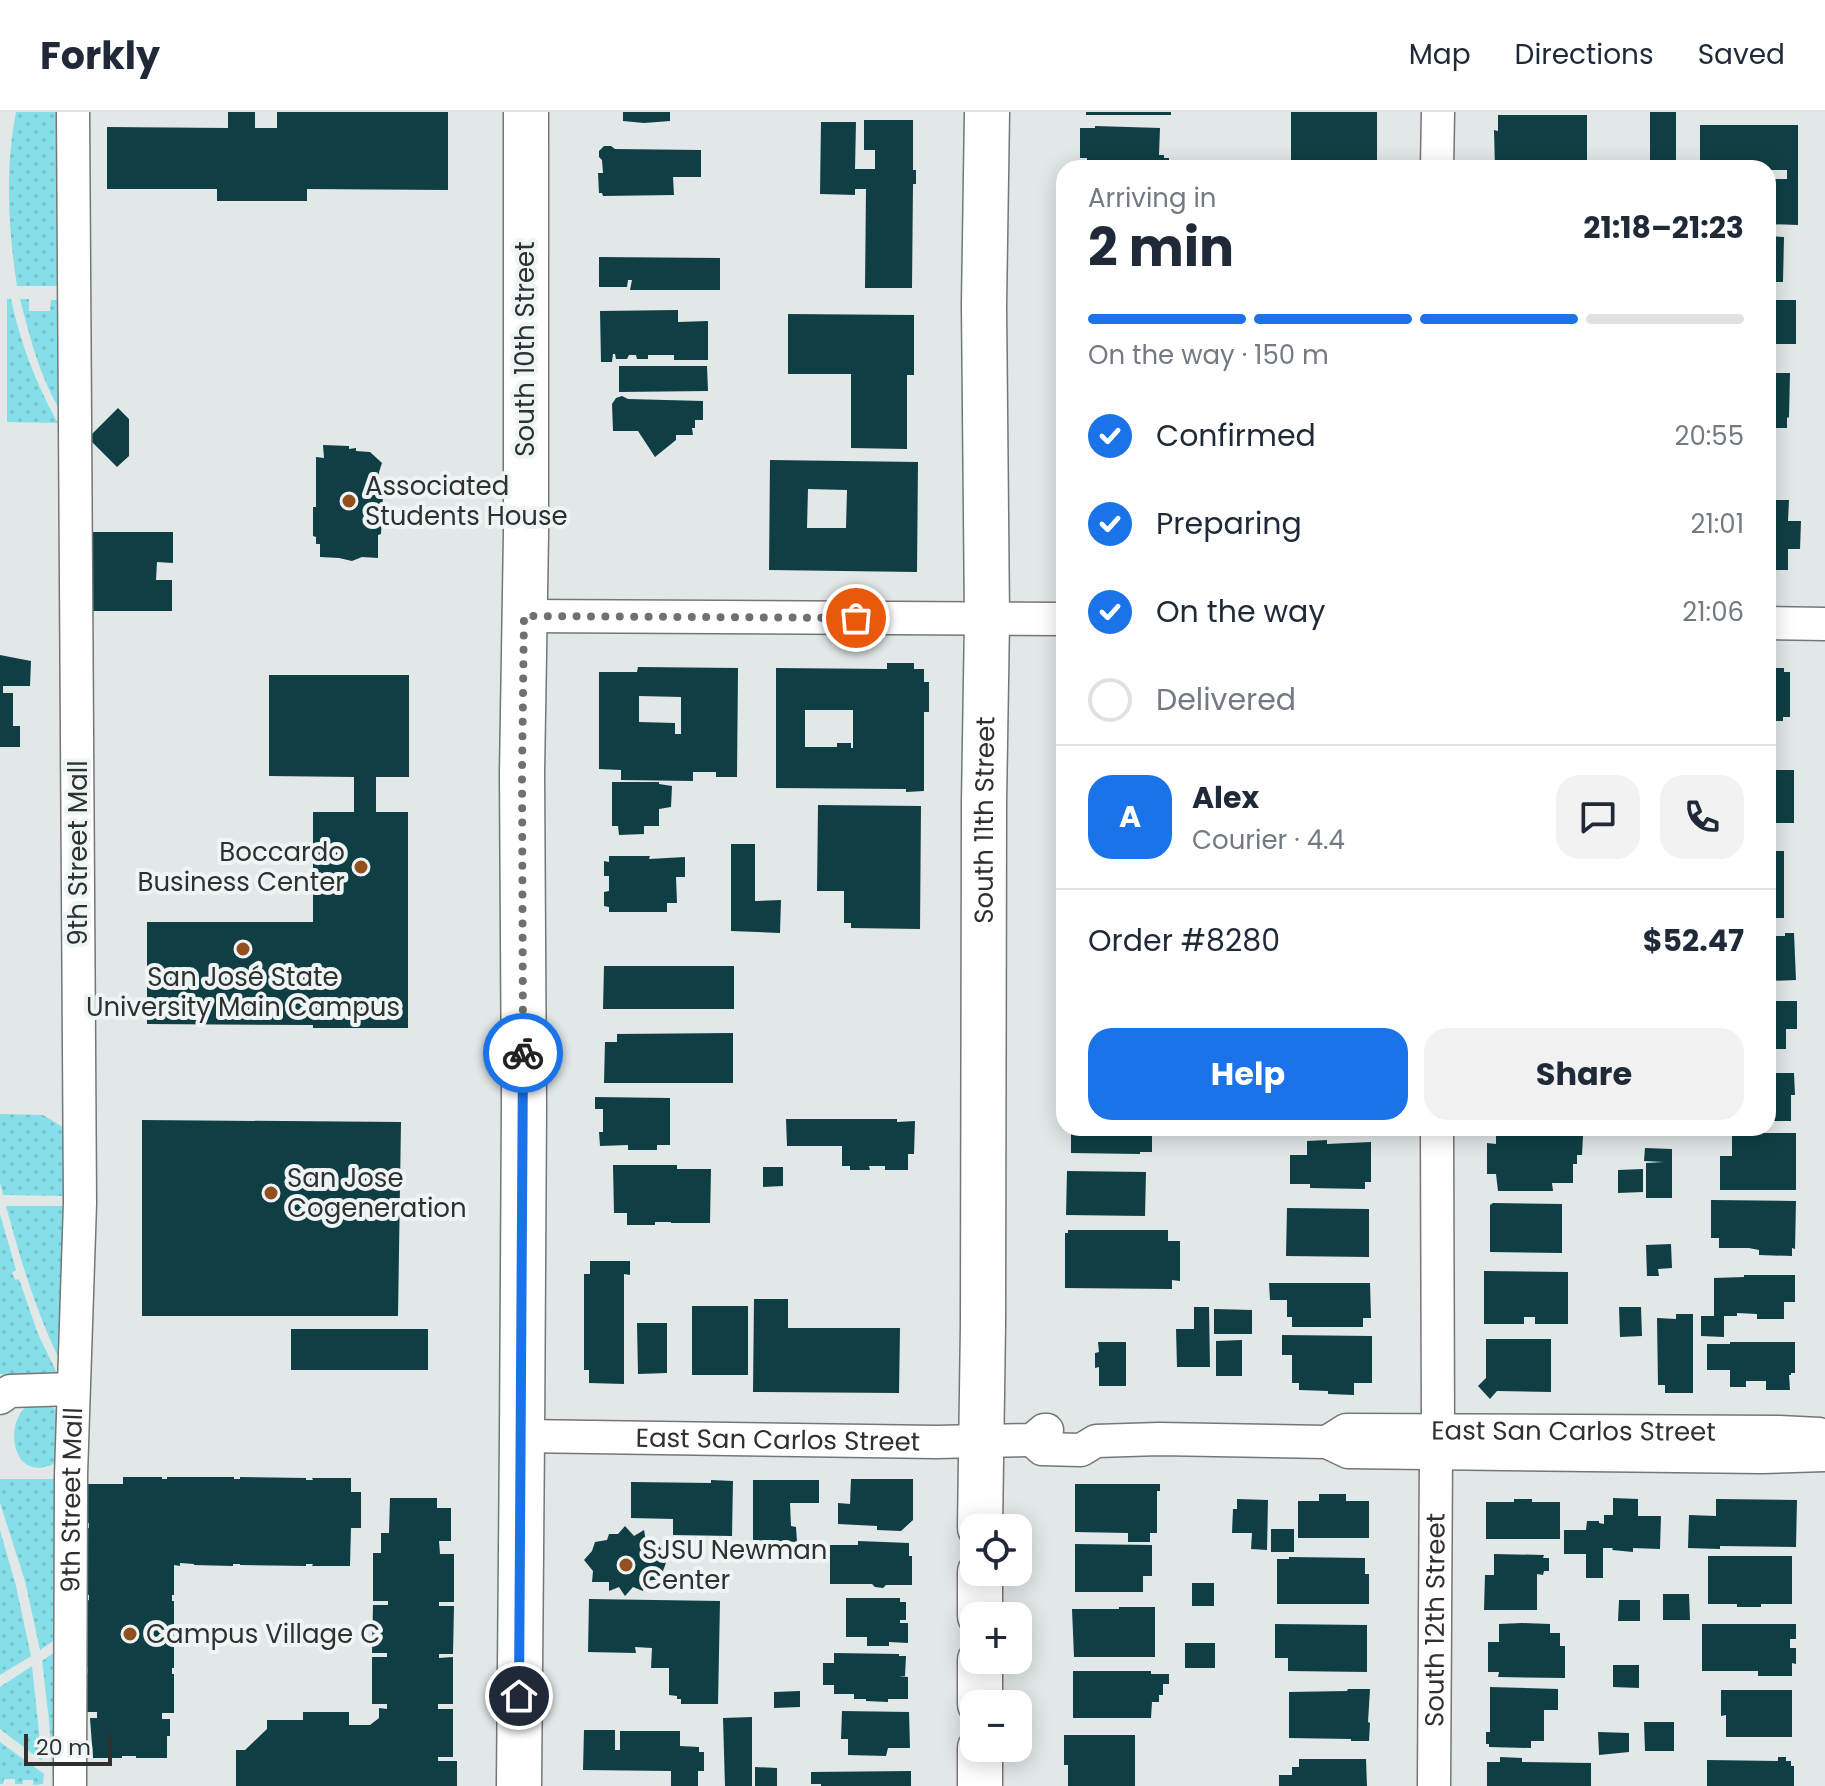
<!DOCTYPE html>
<html lang="en">
<head>
<meta charset="utf-8">
<style>
	:root { --surface:#fff; --page:#f2f2f3; --text:#1f2937; --muted:#747a83; --line:#e0e1e3; --accent:#1a73e8 }
	body { margin:0; font-family:Poppins,sans-serif; background:var(--page); color:var(--text); height:100vh; display:flex; flex-direction:column; font-size:30px; white-space:nowrap }
	* { box-sizing:border-box; margin:0 }
	p { font-size:26px; color:var(--muted) }
	.icon { flex:none; width:44px; height:44px; fill:none; stroke:currentColor; stroke-width:2; stroke-linecap:round; stroke-linejoin:round }
	.map { position:relative; flex:1; overflow:hidden }
	.drawer { position:absolute; left:1056px; top:48px; width:720px; height:976px; display:flex; flex-direction:column; background:var(--surface); border-radius:24px; box-shadow:0 4px 20px #0003 }
	.drawer>* { flex:none }
	.fabs { position:absolute; left:960px; top:1402px; display:grid; gap:16px }
	.fabs a { display:grid; place-items:center; width:72px; height:72px; border-radius:16px; background:var(--surface); box-shadow:0 4px 20px #0003; font-size:40px }
	.scale { position:absolute; left:24px; bottom:20px; width:88px; box-sizing:border-box; padding-left:8px; border:4px solid #2f3131; border-top:0; font-size:22px; line-height:28px; white-space:nowrap; color:#2f3131; -webkit-text-stroke:6px #eff4f5; paint-order:stroke }
	.pin { position:absolute; display:grid; place-items:center; width:68px; height:68px; color:#fff; margin:-34px; border:4px solid #fff; border-radius:50%; box-shadow:0 2px 8px #0007 }
	.courier { position:absolute; display:grid; place-items:center; width:80px; height:80px; margin:-40px; border:6px solid #1a73e8; border-radius:50%; background:#fff; color:#222; box-shadow:0 2px 10px #0007 }
	.overview em { font-style:normal; font-weight:700 }
	.overview div { display:flex; flex-direction:column-reverse }
	.overview { display:flex; align-items:center; justify-content:space-between; height:136px; padding:0 32px }
	h1 { font-size:52px; font-weight:700; line-height:60px }
	.bar { display:grid; grid-template-columns:repeat(4,1fr); gap:12px 8px; align-content:center; height:96px; padding:0 32px }
	.bar i { height:10px; border-radius:6px; background:var(--line) }
	.bar .selected { background:var(--accent) }
	.bar p { grid-column:span 4 }
	.line { display:flex; align-items:center; gap:20px; padding:0 32px; border-top:2px solid var(--line) }
	.line div { flex:1 }
	.round { display:grid; place-items:center; flex:none; width:84px; height:84px; border-radius:24px; background:var(--page) }
	ol { padding:0 32px; list-style:none }
	li { display:flex; align-items:center; gap:24px; height:88px }
	li p { margin-inline-start:auto }
	li .icon { padding:8px; border-radius:50%; background:var(--accent); color:#fff; stroke-width:4 }
	li:last-child { color:var(--muted) }
	li i { width:44px; height:44px; border:4px solid var(--line); border-radius:50% }
	.primary-button { display:flex; gap:16px; margin-top:auto; padding:16px 32px }
	.primary-button a { flex:1; height:92px; border-radius:24px; background:var(--accent); color:#fff; font-size:32px; font-weight:700; line-height:92px; text-align:center }
	.primary-button a+a { background:var(--page); color:var(--text) }
	header { display:flex; align-items:center; gap:48px; box-sizing:border-box; height:112px; padding:0 40px; background:var(--surface); border-bottom:2px solid var(--line) }
	header strong { font-size:38px }
	nav { display:flex; gap:44px; margin-inline-start:auto; font-size:28px }
	.map>svg:first-child { display:block }
	.grass { fill:url(#grass-dots) }
	.building { fill:#0f3f44; fill-rule:evenodd }
	.lines { fill:none; stroke-linecap:round; stroke-linejoin:round }
	.street-casing { stroke:#737777; stroke-width:35 }
	.secondary-casing { stroke:#737777; stroke-width:47 }
	.street { stroke:#fff; stroke-width:32 }
	.secondary { stroke:#fff; stroke-width:44 }
	.done { stroke:#6e7171; stroke-width:8; stroke-dasharray:0 14.4 }
	.route { stroke:#1a73e8; stroke-width:10 }
	.poi-dot { fill:#91501d; stroke:#eff4f5; stroke-width:3 }
	.labels { text-anchor:middle; dominant-baseline:central; stroke-width:8; stroke-linejoin:round; paint-order:stroke }
	.street-label { font-size:26px; fill:#2f3131; stroke:#eff4f5 }
	.poi-label { font-size:26px; fill:#2f3131; stroke:#eff4f5; text-anchor:start }
</style>
</head>
<body>
<header>
<strong>Forkly</strong>
<nav><a>Map</a><a>Directions</a><a>Saved</a></nav>
</header>
<div class="map">
<svg width="1825" height="1674" viewBox="0 0 1825 1674">
	<defs>
		<pattern id="grass-dots" width="8" height="8" patternUnits="userSpaceOnUse" patternTransform="scale(2)"><rect width="8" height="8" fill="#86dfe8"/><path d="M2 2h.1M6 6h.1" fill="none" stroke="#74c0c7" stroke-width="1.8" stroke-linecap="round"/></pattern>
	</defs>
	<rect width="100%" height="100%" fill="#e2e7e7"/>
	<path class="grass" d="M16 0H65L64 174H17C8 115 5 58 16 0Z
		M7 187H11C20 230 36 272 58 311L7 310Z
		M20 187H29V199H50L51 188H64L63 303C41 269 30 226 20 187Z
		M0 1002 43 1003 61 1014 66 1022 69 1084 3 1083 0 1070Z
		M6 1094H70L63 1255C37 1203 21 1150 6 1094Z
		M0 1102 16 1158 12 1161 15 1168 19 1167 38 1222 56 1259 55 1263 0 1262Z
		M31 1291C43 1291 51 1293 61 1301L60 1348C13 1379 0 1309 31 1291Z
		M0 1367H62V1523L40 1538 25 1469 0 1391Z
		M0 1418 16 1474 31 1544 0 1563Z
		M62 1535 61 1669H53L49 1608 42 1549Z
		M32 1554 42 1649 0 1617V1575Z
		M0 1630 44 1662 43 1672 33 1673V1668H23V1672H15V1667H4L3 1672H0Z"/>
	<path class="building" d="M228 0H255V16H277V0H448V78L307 77V89H217V77H107V15L228 16Z
		M623 0H670V9L644 11 623 9Z
		M1086 0H1171V3H1086Z
		M1291 0H1377V51L1291 50Z
		M1650 0H1676V56H1650Z
		M1498 3H1587V50L1517 49V56H1495L1494 18 1498 19Z
		M864 8H913V58H916V72H913L912 176H865L866 77H855V83L820 82 821 10H856L855 57H875V38H864Z
		M1700 13H1798V113L1768 112V67H1787V58H1768V56H1700Z
		M1095 14 1160 16 1159 43H1164V46H1169V56H1087V46H1080V16H1095Z
		M604 34H611L615 37 701 38V65H673L674 83 603 84 602 81H599L598 61H603L602 48 599 45V39Z
		M1639 48V56H1597V49Z
		M1768 124 1784 125 1783 170H1768Z
		M599 145 720 146V178H630L632 168H628L627 175H599Z
		M1768 188H1796V232H1768Z
		M678 198V210L708 209V248H674V243H648V247H637L636 243H629L627 247H616L615 242H613L612 250H601L600 199Z
		M788 202 914 203V263H907V337L851 336V262H788Z
		M619 254H707L708 279 619 280Z
		M1768 261H1790L1789 305 1787 306V316H1768Z
		M622 284 628 287 703 289V308H695V316H692L693 323H676V328L655 345 638 319H613L612 292 616 286Z
		M118 296 129 307V344L117 355 88 326Z
		M323 333 349 334V337L356 336V339L370 340 382 351 379 360V376L383 382 381 422 378 423V446L362 445 352 449 339 446 320 445V432H316V425L313 424V395H316V345L324 346Z
		M770 348 918 350 917 460 769 458ZM808 377 847 378 846 416H807Z
		M1768 388H1789L1788 409H1801L1800 437H1788V458H1768Z
		M92 420H173V451L157 450 156 468H172V499H92Z
		M0 543 31 549 30 574H3V581H13V614H20V635H0Z
		M887 551H914V557H924V570H929V600H924V679L906 680V677L776 676V556L887 557ZM805 598H853V636H851V631H837V635H805Z
		M638 555 738 556 737 665H716V660H693V669L621 668V658L599 657V560H637ZM639 584 681 585V622H675V611L639 610Z
		M1768 556H1784V560H1790V605H1783V609H1768Z
		M269 563H409V665H376V700H408V916H313V913L147 912V810H313V700H354V665L269 664Z
		M1768 658H1794V711H1768Z
		M612 670H659V672L672 674 671 695 659 697V714H644V722L619 723 618 714H612Z
		M818 693 921 694 920 817 851 816V811H844V779H817Z
		M731 732H755V789L781 788 780 821 731 819Z
		M1768 739H1784V806H1768Z
		M609 744H650L649 747 685 745V765H676L677 791H667V800H609V795L604 794V780L609 779V764H604V749L609 750Z
		M1785 821H1794L1796 868 1768 869V824H1785Z
		M604 854H734V897H603Z
		M1768 889H1797V917H1786V937H1768Z
		M733 921V971H604L605 930H617V922Z
		M1772 961H1794L1795 983H1791V1009H1772L1773 1012H1768V967H1772Z
		M595 985 670 986V1033H657V1038H628V1033L600 1034 599 1020H603V997H595Z
		M786 1007H897V1010L915 1009 914 1042H908V1058H885V1054H869L870 1058H850V1054H842V1034H787Z
		M142 1008 401 1010 398 1204H142Z
		M1071 1016H1152V1040H1140V1042L1071 1041Z
		M1228 1016H1265V1021H1238L1239 1019H1228Z
		M1737 1021H1796V1078H1720V1044H1732V1023H1737Z
		M1496 1024H1583L1582 1043H1577V1052H1573V1071H1552L1553 1079H1498L1496 1062H1487V1031L1496 1032Z
		M1327 1028V1032L1371 1030V1070H1365V1077L1310 1076V1072H1290V1043H1307V1029Z
		M1645 1036 1672 1037V1086H1646V1051L1664 1050 1644 1049Z
		M613 1053H677V1057H711L710 1111H671V1110H655V1113H627V1101H614Z
		M763 1055H783V1074L763 1075Z
		M1643 1057V1080L1618 1081V1058Z
		M1067 1059 1146 1060 1145 1104 1066 1103Z
		M1711 1088 1796 1089 1795 1137 1792 1136V1144L1759 1143V1138L1749 1136H1719V1126H1711Z
		M1493 1091 1562 1092V1141L1490 1140V1093Z
		M1287 1096 1369 1097V1145L1286 1144Z
		M1068 1118H1168V1129H1180V1169L1172 1168V1177L1065 1176V1121H1068Z
		M1671 1132 1672 1156 1658 1157 1659 1164H1647L1646 1133Z
		M590 1149H630V1163L624 1162V1272L589 1271V1258H584V1162H590Z
		M1484 1159 1568 1160V1212H1535V1205H1524V1212H1484Z
		M1744 1163H1795V1190H1784V1207H1757V1202L1737 1201V1204H1724V1225L1701 1224V1204H1714V1166L1744 1165Z
		M1269 1171H1370L1371 1206H1363V1215H1292V1205H1287V1188H1270Z
		M754 1187H788V1216H900L899 1281 753 1280Z
		M692 1194H748V1263H692Z
		M1194 1195H1209L1210 1255H1177L1176 1217H1194Z
		M1619 1195H1641L1642 1224 1620 1225Z
		M1214 1197 1252 1198V1222H1214Z
		M1676 1202H1693V1281H1665V1273H1658L1657 1206 1676 1207Z
		M637 1211H667V1261L638 1262Z
		M291 1217H428V1258H291Z
		M1282 1223 1372 1224V1271H1354V1283L1328 1282V1279L1299 1278V1271H1292V1243H1282Z
		M1486 1227H1551V1280L1497 1279 1490 1287 1478 1274 1486 1266Z
		M1242 1228V1264H1216V1229Z
		M1098 1230H1126V1274H1099V1255L1095 1256V1241L1099 1240Z
		M1730 1230H1795V1261H1791V1263H1789L1790 1278H1766V1269H1746V1275H1730V1258H1707V1232H1730Z
		M123 1365H162V1367H167V1365H234V1367H240V1365L306 1366V1368H313L312 1366H351V1380H361V1416H351L350 1454H312L313 1452H306V1454L240 1453V1452H233V1454L194 1453V1452L180 1451V1454L174 1453V1483H172V1489H174V1556H172V1562H174V1601H162V1607H170V1624H167V1646H136V1644H122V1646H93L90 1606H97V1600H86V1561H88V1555H86V1489L89 1488V1483L86 1482 87 1416H89V1411H87V1372H123Z
		M851 1367H913V1408L901 1419 877 1418V1414L838 1412V1391L850 1392Z
		M711 1368 733 1369 732 1424 673 1423V1407L631 1406V1370L711 1371Z
		M753 1368H819V1391H790L791 1414 796 1415 797 1430 753 1428Z
		M1075 1372H1160V1379H1157V1421H1150V1430H1128V1421L1075 1420Z
		M1319 1382H1346V1389H1369V1426H1298V1389H1319Z
		M390 1386H437V1396H451V1429H439L440 1442H454V1490H439V1494H454L453 1542H439V1546L453 1545V1592H438V1597H453V1645H438V1649H457V1674H236V1638H245L267 1617V1608H303V1600H349V1613H370L379 1606V1596L387 1597V1592H372V1545H387V1541H372L373 1493H388V1489H373V1441H381V1421H389Z
		M1613 1386 1638 1387V1404H1661L1660 1437 1633 1436V1440L1612 1438 1613 1436H1603V1466H1586V1442H1564V1418H1586L1587 1409H1599V1411L1604 1412V1403H1613Z
		M1237 1387 1268 1388 1267 1438 1251 1437 1252 1421H1232L1233 1397H1237Z
		M1514 1387H1532V1390H1560V1427H1486V1390H1514Z
		M1716 1387 1797 1388 1796 1435 1720 1434V1437L1688 1436 1689 1403 1716 1404Z
		M625 1414 634 1424 644 1418 646 1429 657 1430 667 1448 660 1467 646 1469 643 1479 633 1475 625 1484 619 1475 609 1479V1470H592L593 1459 584 1448 592 1439 595 1430 607 1428 609 1422H618Z
		M1271 1417H1294V1440H1271Z
		M858 1429 909 1431V1444H912V1473H886L883 1476 875 1475 872 1472H830V1433H858Z
		M1075 1432 1152 1433V1464H1143V1480H1075Z
		M1494 1442 1544 1443 1543 1446H1549V1459H1544L1543 1463 1537 1462V1498H1484L1485 1463H1494Z
		M1708 1444H1792V1492H1761V1495H1737V1492H1708Z
		M1289 1445 1365 1446V1462H1369V1492H1277V1447H1289Z
		M1192 1471H1214V1494H1192Z
		M1663 1482H1689L1690 1508H1663Z
		M846 1486H900V1490H906V1508H900V1511H908V1531L889 1530V1534H867V1525H846Z
		M589 1487 720 1489 718 1592H681V1587H677V1584L669 1583V1556H651L652 1536 635 1535 636 1541 588 1540Z
		M1619 1488H1640V1509H1618Z
		M1119 1495H1155V1545H1074L1072 1497H1119Z
		M1522 1511 1550 1512V1521H1560V1534H1565V1566L1498 1565 1499 1560H1488V1530H1499V1512Z
		M1275 1512 1367 1513V1560L1288 1559V1546H1275Z
		M1702 1512H1796V1527H1790V1536H1796V1552L1792 1551V1564H1758V1559H1702Z
		M1185 1531H1215V1556H1185Z
		M834 1541 899 1542V1544H906L905 1564H899L908 1565V1587H888V1590L866 1589V1587H854V1582H834V1573H823V1551H834Z
		M1613 1553H1639V1576L1613 1575Z
		M1073 1559H1151V1562H1169V1572H1163V1583H1159V1590H1152L1151 1606H1073Z
		M1490 1575 1558 1577V1598H1544V1629H1531V1636L1489 1635V1632H1486V1620H1490Z
		M1348 1577H1370L1368 1610 1370 1611 1369 1629H1351V1627L1289 1626V1580L1347 1579Z
		M1721 1578H1792V1625H1726V1603L1721 1604Z
		M800 1579V1595L774 1596V1580Z
		M842 1599 909 1600 910 1636H888L886 1644 848 1643V1627H841Z
		M752 1605V1674H725L723 1606Z
		M1644 1610H1674V1639H1645Z
		M584 1618H615V1638H620V1619H680V1634L699 1635V1640H704V1659H698V1674H671V1659L583 1658Z
		M1598 1620 1629 1621V1640L1599 1643Z
		M1064 1623H1135V1674H1068V1653H1064Z
		M1500 1645 1522 1646V1650L1591 1651V1674H1487V1650H1500Z
		M1778 1645H1786V1649H1791V1654H1794V1674H1707V1648L1778 1649Z
		M1299 1647H1366L1367 1674H1279V1663H1292V1655H1299Z
		M755 1655 777 1656V1674H755Z
		M911 1659V1674H821V1672H811V1660Z"/>
	<g class="lines">
		<defs>
			<g id="street">
				<path d="M1437 56 1438 0"/>
				<path d="M524 504 1064 507"/>
				<path d="M1768 511 1825 512"/>
				<path d="M1437 1016 1438 1318"/>
				<path d="M0 1286 10 1279 73 1277"/>
				<path id="s1" d="M522 1324 936 1330 1032 1328 1044 1318H1047"/>
				<path d="M1032 1328 1042 1337 1081 1338 1096 1329 1159 1327 1327 1330 1348 1340 1762 1345 1825 1343"/>
				<path id="s2" d="M1327 1330 1346 1318 1779 1320 1819 1322 1825 1324"/>
				<path id="s3" d="M70 1674 71 1363 80 1091 73 0"/>
				<path id="s4" d="M1434 1674 1436 1342"/>
			</g>
			<g id="secondary">
				<path id="s5" d="M980 1416 983 1212 984 691 987 507 984 193 987 0"/>
				<path d="M980 1504V1460"/>
				<path d="M980 1592V1548"/>
				<path d="M519 1674 522 1324 524 991 522 661 526 421V0"/>
				<path d="M980 1674V1636"/>
			</g>
		</defs>
		<use href="#street" class="street-casing"/>
		<use href="#secondary" class="secondary-casing"/>
		<use href="#street" class="street"/>
		<use href="#secondary" class="secondary"/>
	</g>
	<g class="lines">
		<path class="done" d="M523 941 522 661 524 504 856 506"/>
		<path class="route" d="M519 1584 523 941"/>
	</g>
	<g class="poi-dot">
		<circle cx="349" cy="389" r="8"/>
		<circle cx="361" cy="755" r="8"/>
		<circle cx="243" cy="837" r="8"/>
		<circle cx="271" cy="1081" r="8"/>
		<circle cx="626" cy="1453" r="8"/>
		<circle cx="130" cy="1522" r="8"/>
	</g>
	<g class="labels">
		<g class="street-label">
			<text transform="translate(525 237) rotate(-90)">South 10th Street</text>
			<text stroke="none"><textPath href="#s5" startOffset="708">South 11th Street</textPath></text>
			<text transform="translate(78 741) rotate(-90)">9th Street Mall</text>
			<text stroke="none"><textPath href="#s2" startOffset="250">East San Carlos Street</textPath></text>
			<text stroke="none"><textPath href="#s1" startOffset="256">East San Carlos Street</textPath></text>
			<text stroke="none"><textPath href="#s3" startOffset="286">9th Street Mall</textPath></text>
			<text stroke="none"><textPath href="#s4" startOffset="166">South 12th Street</textPath></text>
		</g>
		<g class="poi-label">
			<text x="365" y="374">Associated<tspan x="365" dy="30">Students House</tspan></text>
			<text x="345" y="740" text-anchor="end">Boccardo<tspan x="345" dy="30">Business Center</tspan></text>
			<text x="243" y="865" text-anchor="middle">San José State<tspan x="243" dy="30">University Main Campus</tspan></text>
			<text x="287" y="1066">San Jose<tspan x="287" dy="30">Cogeneration</tspan></text>
			<text x="642" y="1438">SJSU Newman<tspan x="642" dy="30">Center</tspan></text>
			<text x="146" y="1522">Campus Village C</text>
		</g>
	</g>
</svg>
<div class="fabs">
<a><svg class="icon" aria-label="locate" viewBox="0 0 24 24"><circle cx="12" cy="12" r="6"/><path d="M12 2v4M12 18v4M2 12h4M18 12h4"/></svg></a>
<a>+</a>
<a>−</a>
</div>
<div class="scale">20 m</div>
<div class="pin" style="left:856px;top:506px;background:#ea580c"><svg class="icon" aria-label="bag" viewBox="0 0 24 24"><path d="M5 8h14l-1 12H6zM9 8a3 3 0 0 1 6 0"/></svg></div>
<div class="pin" style="left:519px;top:1584px;background:#1f2937"><svg class="icon" aria-label="home" viewBox="0 0 24 24"><path d="M3 11l9-7 9 7M6 9v11h12V9"/></svg></div>
<div class="courier" style="left:523px;top:941px"><svg class="icon" aria-label="bike" viewBox="0 0 24 24"><circle cx="6" cy="16" r="4"/><circle cx="18" cy="16" r="4"/><path d="M6 16l4-8h5l3 8M10 8l3 8H6M13 5h3"/></svg></div>
<section class="drawer">
<div class="overview"><div><h1>2 min</h1><p>Arriving in</p></div><em>21:18–21:23</em></div>
<div class="bar"><i class="selected"></i><i class="selected"></i><i class="selected"></i><i></i><p>On the way · 150 m</p></div>
<ol>
<li><svg class="icon" aria-label="check" viewBox="0 0 24 24"><path d="M5 12l5 5 9-10"/></svg>Confirmed<p>20:55</p></li>
<li><svg class="icon" aria-label="check" viewBox="0 0 24 24"><path d="M5 12l5 5 9-10"/></svg>Preparing<p>21:01</p></li>
<li><svg class="icon" aria-label="check" viewBox="0 0 24 24"><path d="M5 12l5 5 9-10"/></svg>On the way<p>21:06</p></li>
<li><i></i>Delivered</li>
</ol>
<div class="line" style="height:144px"><b class="round" style="background:var(--accent);color:#fff">A</b><div><b>Alex</b><p>Courier · 4.4</p></div><a class="round"><svg class="icon" aria-label="chat" viewBox="0 0 24 24"><path d="M4 5h16v11H9l-5 4z"/></svg></a><a class="round"><svg class="icon" aria-label="phone" viewBox="0 0 24 24"><path d="M5 4h4l2 5-3 2q2 4 5 5l2-3 5 2v4C11 20 4 13 5 4z"/></svg></a></div>
<div class="line" style="height:104px"><div>Order #8280</div><b>$52.47</b></div>
<div class="primary-button"><a>Help</a><a>Share</a></div>
</section>
</div>
</body>
</html>
